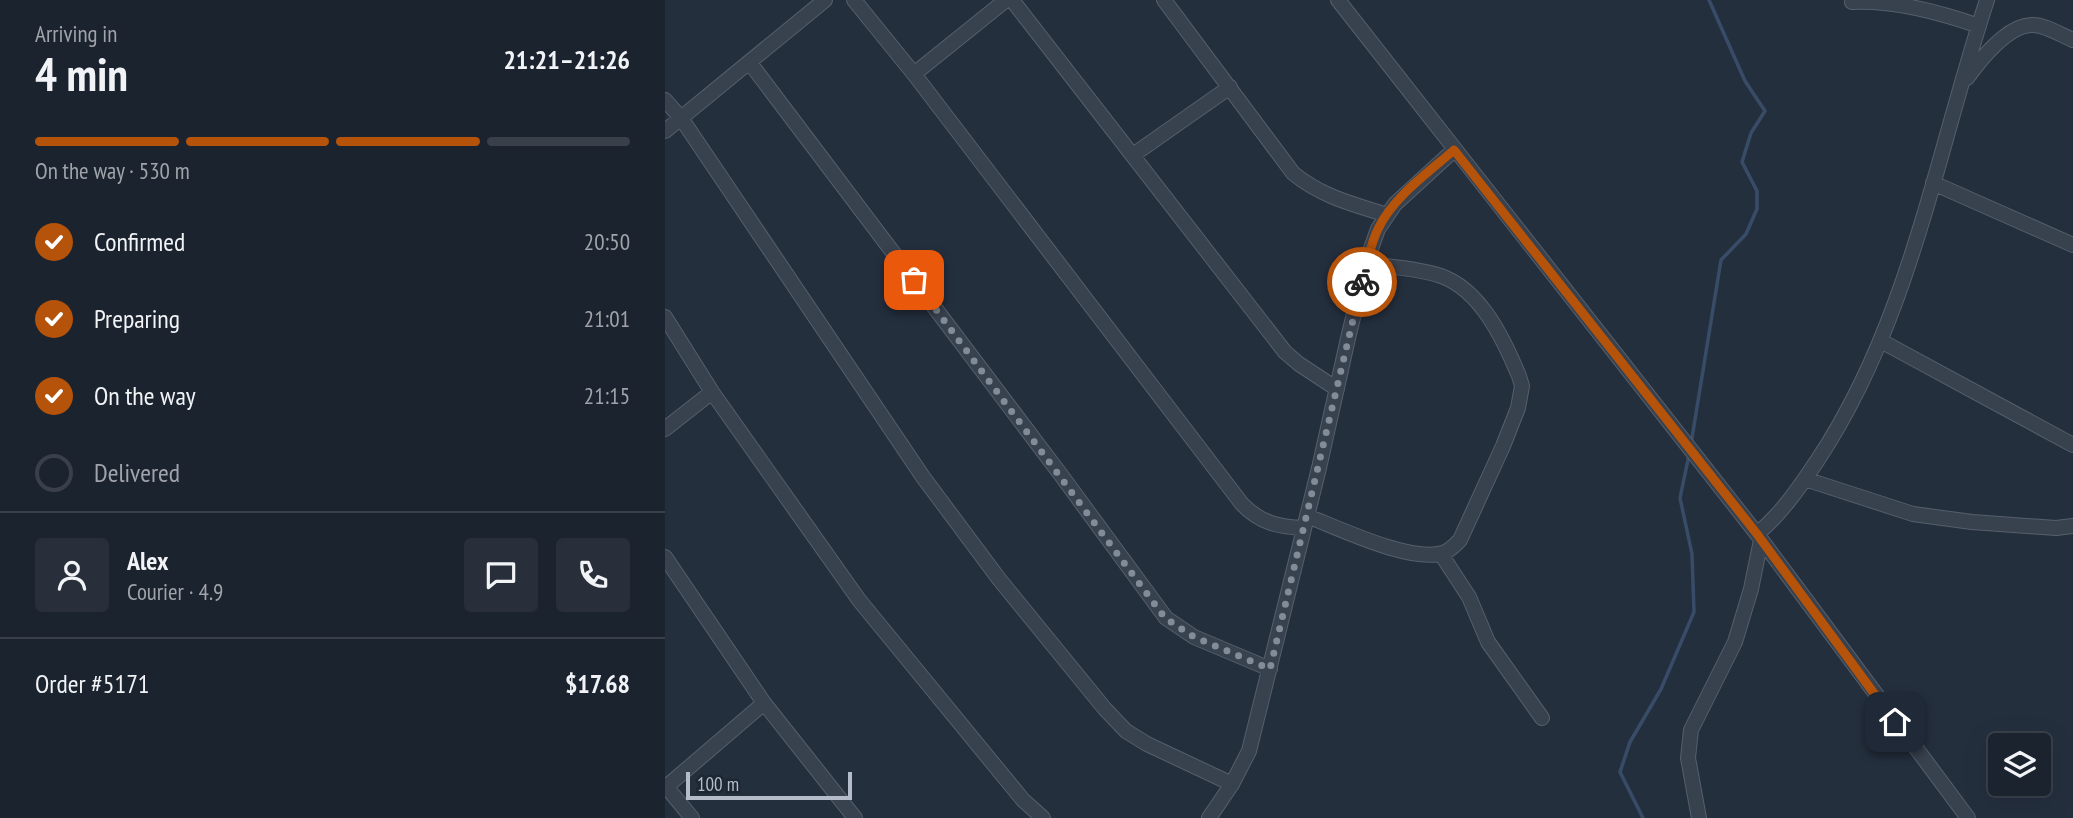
<!DOCTYPE html>
<html lang="en">
<head>
<meta charset="utf-8">
<style>
	:root { --surface:#1b232e; --page:#282f3a; --text:#f1f3f6; --muted:#a0a4aa; --line:#39404a; --accent:#b45309 }
	body { margin:0; font-family:"PT Sans Narrow",sans-serif; background:var(--page); color:var(--text); height:100vh; display:flex; flex-direction:column; font-size:26px; white-space:nowrap }
	* { box-sizing:border-box; margin:0 }
	p { font-size:23px; color:var(--muted) }
	.icon { flex:none; width:38px; height:38px; fill:none; stroke:currentColor; stroke-width:2; stroke-linecap:round; stroke-linejoin:round }
	.map { position:relative; flex:1; overflow:hidden }
	.panel { display:flex; flex-direction:column; background:var(--surface); width:665px }
	.panel>* { flex:none }
	.controls { position:absolute; left:1323px; top:733px; display:grid; gap:14px }
	.controls a { display:grid; place-items:center; width:63px; height:63px; border-radius:7px; background:var(--surface); box-shadow:0 7px 28px #0002,0 0 0 2px var(--line); font-size:35px }
	.scale { position:absolute; left:21px; bottom:18px; width:166px; box-sizing:border-box; padding-left:7px; border:4px solid #b4bcc9; border-top:0; font-size:19px; line-height:24px; white-space:nowrap; color:#b4bcc9; -webkit-text-stroke:5px #1d2633; paint-order:stroke }
	.pin { position:absolute; display:grid; place-items:center; width:60px; height:60px; color:#fff; margin:-30px; border-radius:14px; box-shadow:0 4px 10px #0006 }
	.courier { position:absolute; display:grid; place-items:center; width:70px; height:70px; margin:-35px; border:5px solid #b45309; border-radius:50%; background:#fff; color:#222; box-shadow:0 2px 9px #0007 }
	.head em { font-style:normal; font-weight:600 }
	.head div { display:flex; flex-direction:column-reverse }
	.head { display:flex; align-items:center; justify-content:space-between; height:119px; padding:0 35px }
	h1 { font-size:46px; font-weight:600; line-height:52px }
	.bar { display:grid; grid-template-columns:repeat(4,1fr); gap:10px 7px; align-content:center; height:84px; padding:0 35px }
	.bar i { height:9px; border-radius:5px; background:var(--line) }
	.bar .on { background:var(--accent) }
	.bar p { grid-column:span 4 }
	.line { display:flex; align-items:center; gap:18px; padding:0 35px; border-top:2px solid var(--line) }
	.line div { flex:1 }
	.round { display:grid; place-items:center; flex:none; width:74px; height:74px; border-radius:7px; background:var(--page) }
	ol { padding:0 35px; list-style:none }
	li { display:flex; align-items:center; gap:21px; height:77px }
	li p { margin-inline-start:auto }
	li .icon { padding:7px; border-radius:50%; background:var(--accent); color:#fff; stroke-width:4 }
	li:last-child { color:var(--muted) }
	li i { width:38px; height:38px; border:4px solid var(--line); border-radius:50% }
	main { display:flex; flex:1; min-height:0 }
	.map>svg:first-child { display:block }
	.lines { fill:none; stroke-linecap:round; stroke-linejoin:round }
	.stream { stroke:#394c67; stroke-width:3.5 }
	.minor-casing { stroke:#565f6c; stroke-width:16 }
	.minor { stroke:#38414e; stroke-width:14 }
	.done { stroke:#828b98; stroke-width:7; stroke-dasharray:0 12.6 }
	.route { stroke:#b45309; stroke-width:9 }
</style>
</head>
<body>
<main>
<section class="panel">
<div class="head"><div><h1>4 min</h1><p>Arriving in</p></div><em>21:21–21:26</em></div>
<div class="bar"><i class="on"></i><i class="on"></i><i class="on"></i><i></i><p>On the way · 530 m</p></div>
<ol>
<li><svg class="icon" aria-label="check" viewBox="0 0 24 24"><path d="M5 12l5 5 9-10"/></svg>Confirmed<p>20:50</p></li>
<li><svg class="icon" aria-label="check" viewBox="0 0 24 24"><path d="M5 12l5 5 9-10"/></svg>Preparing<p>21:01</p></li>
<li><svg class="icon" aria-label="check" viewBox="0 0 24 24"><path d="M5 12l5 5 9-10"/></svg>On the way<p>21:15</p></li>
<li><i></i>Delivered</li>
</ol>
<div class="line" style="height:126px"><a class="round"><svg class="icon" aria-label="person" viewBox="0 0 24 24"><circle cx="12" cy="8" r="4"/><path d="M4 21q1-7 8-7t8 7"/></svg></a><div><b>Alex</b><p>Courier · 4.9</p></div><a class="round"><svg class="icon" aria-label="chat" viewBox="0 0 24 24"><path d="M4 5h16v11H9l-5 4z"/></svg></a><a class="round"><svg class="icon" aria-label="phone" viewBox="0 0 24 24"><path d="M5 4h4l2 5-3 2q2 4 5 5l2-3 5 2v4C11 20 4 13 5 4z"/></svg></a></div>
<div class="line" style="height:91px"><div>Order #5171</div><b>$17.68</b></div>
</section>
<div class="map">
<svg width="1408" height="818" viewBox="0 0 1408 818">
	<rect width="100%" height="100%" fill="#242f3e"/>
	<g class="lines">
		<path class="stream" d="M1026 444 1056 260 1081 234 1092 209V191L1077 162 1086 133 1100 111 1080 81 1044 0
			M978 818 955 772 965 742 996 689 1029 612 1027 554 1015 498 1024 455"/>
		<defs>
			<path id="minor" d="M189 0 249 74 577 504C595 523 614 527 639 528
				M347 0 620 352 634 364 672 389
				M499 0 628 173C655 196 688 204 722 215
				M673 0 1092 534 1303 818
				M1187 2C1229 0 1274 12 1314 26
				M85 63 396 475 501 618 529 637 605 669
				M249 74 341 0
				M1302 78C1315 60 1342 26 1366 25 1379 24 1396 35 1408 40
				M0 100 16 118 258 477 334 579 440 709 461 731 482 744 567 784
				M0 131 160 0
				M468 155 565 87
				M1268 183 1408 245
				M0 317 47 392 194 600 358 800 378 818
				M1216 341 1408 445
				M0 429 47 392
				M1140 479 1248 514 1307 522 1391 528 1408 526
				M642 516C674 528 745 563 778 553 785 551 790 545 795 540L838 446 853 408 857 386 854 376C839 340 816 290 776 276 756 269 723 266 702 264
				M1092 534C1117 513 1134 488 1152 461 1244 323 1271 155 1322 0
				M776 554 804 597 823 642 877 718
				M0 557 99 703 190 818
				M0 785 27 818
				M1 787 99 703
				M544 818 567 784 584 751 654 468 684 334 703 257 713 229 730 204 789 150
				M1034 818 1023 758 1026 730 1070 642 1086 589 1096 540"/>
		</defs>
		<use href="#minor" class="minor-casing"/>
		<use href="#minor" class="minor"/>
	</g>
	<g class="lines">
		<path class="done" d="M249 280 500 618 529 637 605 669 697 282"/>
		<path class="route" d="M697 282C702 264 705 245 713 229 728 197 763 173 789 150L1092 534 1230 722"/>
	</g>
</svg>
<div class="controls">
<a><svg class="icon" aria-label="layers" viewBox="0 0 24 24"><path d="M12 4l9 5-9 5-9-5zM3 14l9 5 9-5"/></svg></a>
</div>
<div class="scale">100 m</div>
<div class="pin" style="left:249px;top:280px;background:#ea580c"><svg class="icon" aria-label="bag" viewBox="0 0 24 24"><path d="M5 8h14l-1 12H6zM9 8a3 3 0 0 1 6 0"/></svg></div>
<div class="pin" style="left:1230px;top:722px;background:#1f2937"><svg class="icon" aria-label="home" viewBox="0 0 24 24"><path d="M3 11l9-7 9 7M6 9v11h12V9"/></svg></div>
<div class="courier" style="left:697px;top:282px"><svg class="icon" aria-label="bike" viewBox="0 0 24 24"><circle cx="6" cy="16" r="4"/><circle cx="18" cy="16" r="4"/><path d="M6 16l4-8h5l3 8M10 8l3 8H6M13 5h3"/></svg></div>
</div>
</main>
</body>
</html>
